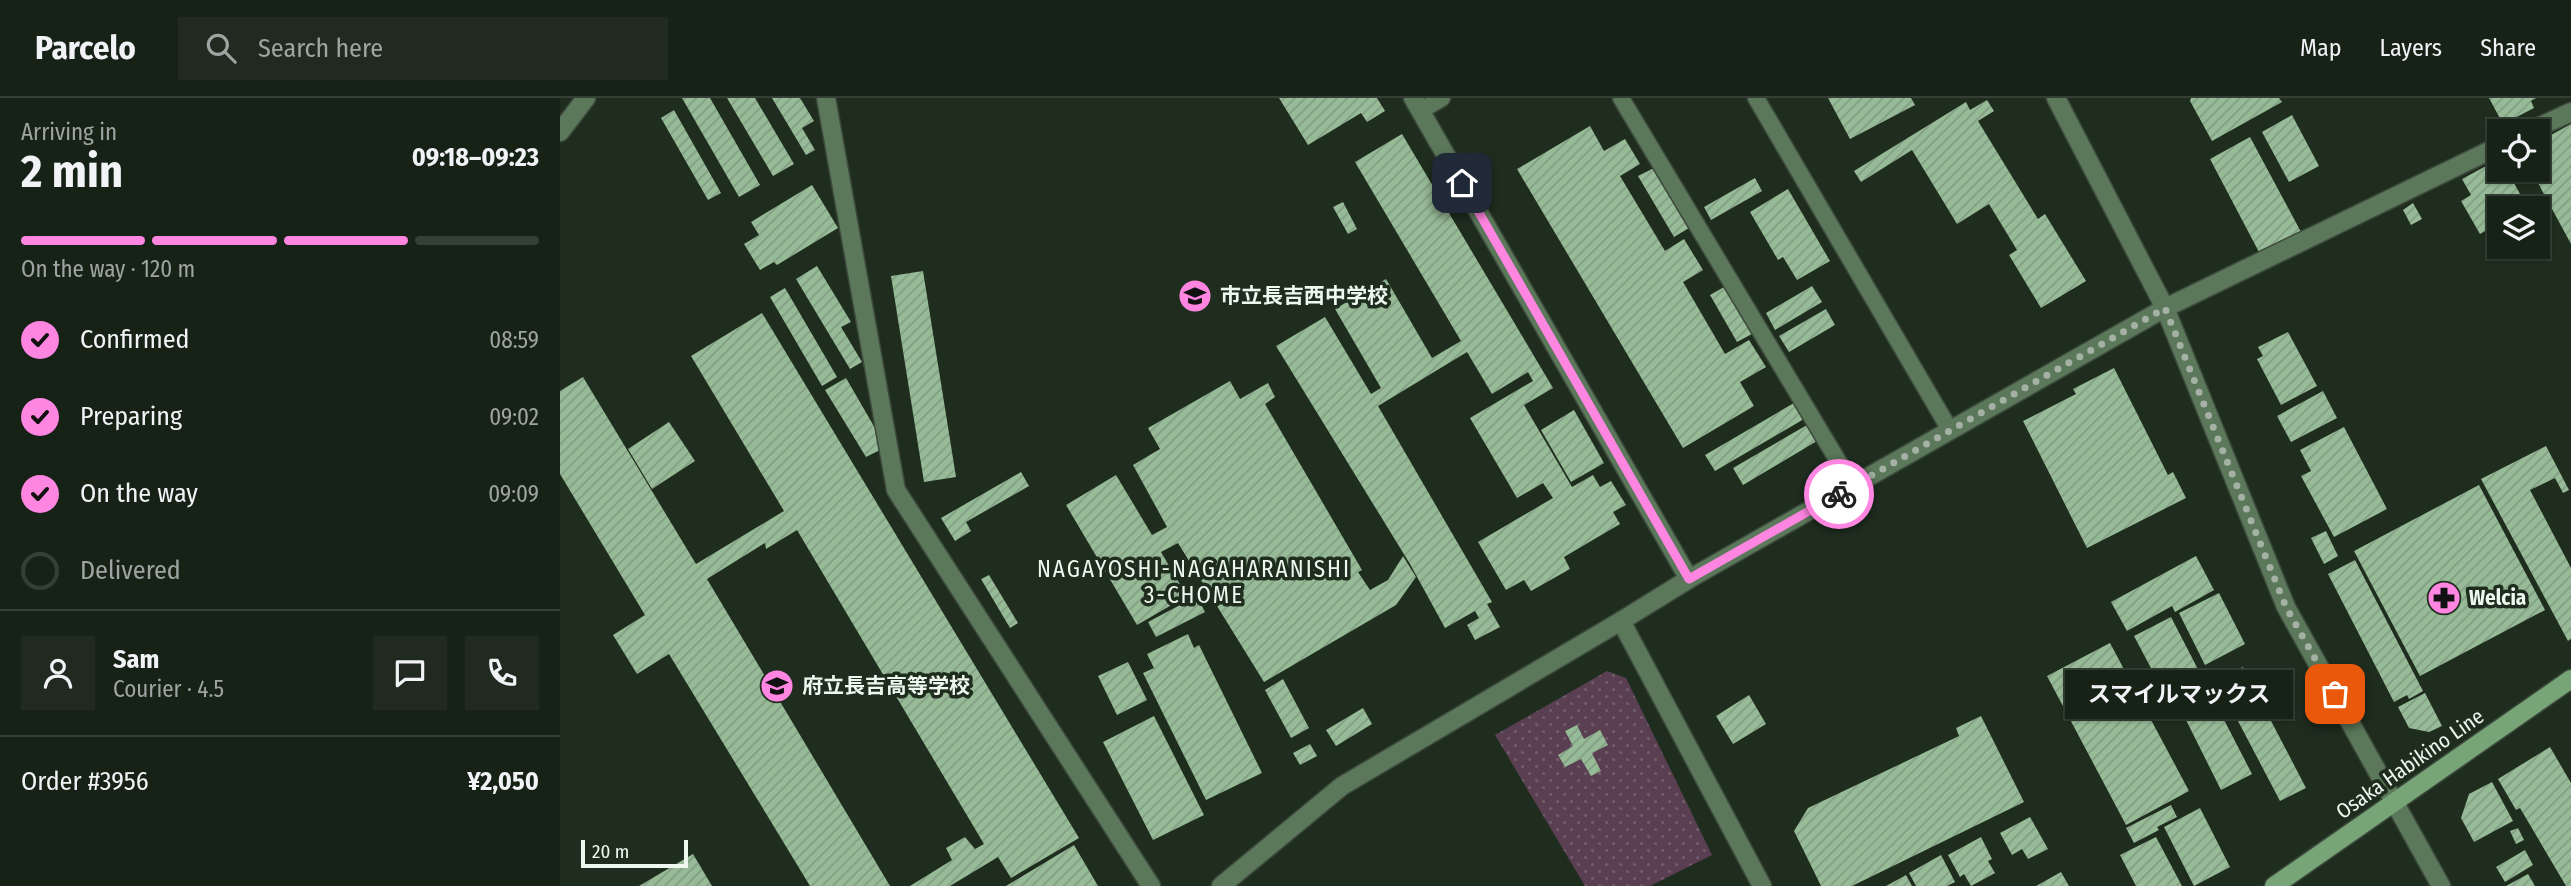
<!DOCTYPE html>
<html lang="en">
<head>
<meta charset="utf-8">
<style>
	:root { --surface:#172217; --page:#202a20; --text:#f1f3f6; --muted:#9ea4a1; --line:#363f36; --accent:#fe85e0 }
	body { margin:0; font-family:"Fira Sans Condensed","Noto Sans JP",sans-serif; background:var(--page); color:var(--text); height:100vh; display:flex; flex-direction:column; font-size:26px; white-space:nowrap }
	* { box-sizing:border-box; margin:0 }
	p { font-size:23px; color:var(--muted) }
	.icon { flex:none; width:38px; height:38px; fill:none; stroke:currentColor; stroke-width:2; stroke-linecap:round; stroke-linejoin:round }
	.map { position:relative; flex:1; overflow:hidden }
	.side { display:flex; flex-direction:column; background:var(--surface); width:560px }
	.side>* { flex:none }
	.buttons { position:absolute; left:1927px; top:21px; display:grid; gap:14px }
	.buttons a { display:grid; place-items:center; width:63px; height:63px; border-radius:0px; background:var(--surface); box-shadow:0 2px 5px #0004,0 0 0 2px var(--line); font-size:35px }
	.scale { position:absolute; left:21px; bottom:18px; width:107px; box-sizing:border-box; padding-left:7px; border:4px solid #eff8ee; border-top:0; font-size:19px; line-height:24px; white-space:nowrap; color:#eff8ee; -webkit-text-stroke:5px #1f2d1f; paint-order:stroke }
	.pin { position:absolute; display:grid; place-items:center; width:60px; height:60px; color:#fff; margin:-30px; border-radius:14px; box-shadow:0 4px 10px #0006 }
	.courier { position:absolute; display:grid; place-items:center; width:70px; height:70px; margin:-35px; border:5px solid #fe85e0; border-radius:50%; background:#fff; color:#222; box-shadow:0 2px 9px #0007 }
	.bubble { position:absolute; height:49px; border-radius:0px; background:var(--surface); box-shadow:0 2px 5px #0004,0 0 0 2px var(--line); font-size:23px; font-weight:700; line-height:49px; text-align:center }
	.headline em { font-style:normal; font-weight:700 }
	.headline div { display:flex; flex-direction:column-reverse }
	.headline { display:flex; align-items:center; justify-content:space-between; height:119px; padding:0 21px }
	h1 { font-size:46px; font-weight:700; line-height:52px }
	.bar { display:grid; grid-template-columns:repeat(4,1fr); gap:10px 7px; align-content:center; height:84px; padding:0 21px }
	.bar i { height:9px; border-radius:5px; background:var(--line) }
	.bar .current { background:var(--accent) }
	.bar p { grid-column:span 4 }
	.line { display:flex; align-items:center; gap:18px; padding:0 21px; border-top:2px solid var(--line) }
	.line div { flex:1 }
	.round { display:grid; place-items:center; flex:none; width:74px; height:74px; border-radius:0px; background:var(--page) }
	ol { padding:0 21px; list-style:none }
	li { display:flex; align-items:center; gap:21px; height:77px }
	li p { margin-inline-start:auto }
	li .icon { padding:7px; border-radius:50%; background:var(--accent); color:#111; stroke-width:4 }
	li:last-child { color:var(--muted) }
	li i { width:38px; height:38px; border:4px solid var(--line); border-radius:50% }
	header { display:flex; align-items:center; gap:42px; box-sizing:border-box; height:98px; padding:0 35px; background:var(--surface); border-bottom:2px solid var(--line) }
	header strong { font-size:33px }
	nav { display:flex; gap:38px; margin-inline-start:auto; font-size:24px }
	.search { width:490px; height:63px; background:var(--page); display:flex; align-items:center; gap:18px; box-sizing:border-box; padding:0 24px; border-radius:0px; color:var(--muted); font-size:26px }
	main { display:flex; flex:1; min-height:0 }
	.map>svg:first-child { display:block }
	.park { fill:url(#park-dots) }
	.building { fill:url(#building-hatch) }
	.lines { fill:none; stroke-linecap:round; stroke-linejoin:round }
	.service-casing { stroke:#3c493c; stroke-width:19 }
	.minor-casing { stroke:#3c493c; stroke-width:21 }
	.tertiary-casing { stroke:#3c493c; stroke-width:21 }
	.secondary-casing { stroke:#3c493c; stroke-width:21 }
	.service { stroke:#5b785b; stroke-width:16 }
	.minor { stroke:#5b785b; stroke-width:18 }
	.tertiary { stroke:#5b785b; stroke-width:18 }
	.secondary { stroke:#77a577; stroke-width:18 }
	.done { stroke:#a6b1a6; stroke-width:7; stroke-dasharray:0 12.6 }
	.route { stroke:#fe85e0; stroke-width:9 }
	.labels { text-anchor:middle; dominant-baseline:central; stroke-width:7; stroke-linejoin:round; paint-order:stroke }
	.poi-label { font-size:21px; font-weight:bold; fill:#eff8ee; stroke:#1f2d1f; text-anchor:start }
	.street-label { font-size:21px; fill:#eff8ee; stroke:#1f2d1f }
	.neighbourhood-label { font-size:23px; letter-spacing:2px; fill:#eff8ee; stroke:#1f2d1f }
</style>
</head>
<body>
<header>
<strong>Parcelo</strong>
<div class="search"><svg class="icon" aria-label="search" viewBox="0 0 24 24"><circle cx="10" cy="10" r="6"/><path d="M15 15l6 6"/></svg>Search here</div>
<nav><a>Map</a><a>Layers</a><a>Share</a></nav>
</header>
<main>
<section class="side">
<div class="headline"><div><h1>2 min</h1><p>Arriving in</p></div><em>09:18–09:23</em></div>
<div class="bar"><i class="current"></i><i class="current"></i><i class="current"></i><i></i><p>On the way · 120 m</p></div>
<ol>
<li><svg class="icon" aria-label="check" viewBox="0 0 24 24"><path d="M5 12l5 5 9-10"/></svg>Confirmed<p>08:59</p></li>
<li><svg class="icon" aria-label="check" viewBox="0 0 24 24"><path d="M5 12l5 5 9-10"/></svg>Preparing<p>09:02</p></li>
<li><svg class="icon" aria-label="check" viewBox="0 0 24 24"><path d="M5 12l5 5 9-10"/></svg>On the way<p>09:09</p></li>
<li><i></i>Delivered</li>
</ol>
<div class="line" style="height:126px"><a class="round"><svg class="icon" aria-label="person" viewBox="0 0 24 24"><circle cx="12" cy="8" r="4"/><path d="M4 21q1-7 8-7t8 7"/></svg></a><div><b>Sam</b><p>Courier · 4.5</p></div><a class="round"><svg class="icon" aria-label="chat" viewBox="0 0 24 24"><path d="M4 5h16v11H9l-5 4z"/></svg></a><a class="round"><svg class="icon" aria-label="phone" viewBox="0 0 24 24"><path d="M5 4h4l2 5-3 2q2 4 5 5l2-3 5 2v4C11 20 4 13 5 4z"/></svg></a></div>
<div class="line" style="height:91px"><div>Order #3956</div><b>¥2,050</b></div>
</section>
<div class="map">
<svg width="2011" height="788" viewBox="0 0 2011 788">
	<defs>
		<pattern id="park-dots" width="8" height="8" patternUnits="userSpaceOnUse" patternTransform="scale(1.75)"><rect width="8" height="8" fill="#593f51"/><path d="M2 2h.1M6 6h.1" fill="none" stroke="#715c6a" stroke-width="1.8" stroke-linecap="round"/></pattern>
		<pattern id="building-hatch" width="6" height="6" patternUnits="userSpaceOnUse" patternTransform="scale(1.75)"><rect width="6" height="6" fill="#97ba97"/><path d="M-1 1l2-2M0 6l6-6M5 7l2-2" fill="none" stroke="#839e83"/></pattern>
	</defs>
	<rect width="100%" height="100%" fill="#1f2d1f"/>
	<path class="park" d="M1047 573 1066 580 1152 757 1090 788H1025L935 637Z"/>
	<path class="building" d="M122 0H150L200 87 179 99Z
		M167 0H195L234 66 213 78Z
		M212 0H240L254 23 242 30 255 52 246 57Z
		M719 0H817L825 13 807 24 801 15 748 47Z
		M1268 0H1351L1355 7 1290 41Z
		M1631 0H1719L1722 4 1652 43 1630 3Z
		M1929 0H1976L1971 3 1974 10 1943 26Z
		M1427 2 1434 13 1418 23 1478 121 1485 116 1526 183 1481 210 1449 157 1457 152 1429 106 1397 126 1352 52 1301 84 1294 73 1406 4 1410 12Z
		M114 12 161 95 148 102 101 20Z
		M1732 17 1759 68 1729 84 1702 34Z
		M2011 26V146L1971 72H1978V44Z
		M1030 28 1044 53 1065 41 1080 66 1060 78 1105 153 1124 141 1143 172 1123 184 1165 256 1189 242 1206 269 1180 284 1194 308 1123 350 957 71Z
		M842 36 993 290 964 307 1012 389 1033 377 1040 389 1051 383 1066 407 1053 414 1060 426 1004 459 1010 471 971 493 964 482 946 492 918 444 993 400 983 385 957 400 910 320 973 283 968 274 932 296 907 254 818 308 932 504 927 506 940 529 915 542 907 527 919 520 915 513 885 530 850 466 716 248 765 219 811 296 821 290 775 211 826 181 872 260 901 243 795 64Z
		M1690 39 1741 134 1700 156 1650 61Z
		M1939 61V72H1947L1967 109 1939 110V125L1920 136 1901 103 1911 97 1902 81Z
		M1094 70 1129 130 1114 139 1078 78Z
		M1195 80 1202 93 1151 122 1144 109Z
		M252 87 278 130 217 167 214 164 200 172 184 146 199 137 191 124Z
		M1228 91 1270 163 1237 182 1223 159 1218 162 1190 114Z
		M783 104 797 131 788 136 773 109Z
		M1853 105 1862 121 1851 127 1843 112Z
		M257 168 291 224 281 229 302 264 290 271 236 181Z
		M363 173 396 379 364 384 331 178Z
		M1252 188 1262 204 1215 232 1206 215Z
		M1164 189 1192 236 1177 244 1150 197Z
		M225 190 277 279 262 288 210 199Z
		M1266 211 1275 227 1229 254 1219 238Z
		M202 215 519 740 451 780 438 759 390 788H350L392 762 386 750 405 739 415 751 424 746 237 432 206 451 205 445 147 481 330 788H250L109 556 77 576 53 537 85 517 0 376V293L23 279 136 466 224 413 131 258Z
		M1728 234 1757 288 1721 307 1697 261 1703 258 1698 249Z
		M1554 270 1608 377 1613 374 1626 400 1527 450 1463 323 1516 296 1513 291Z
		M286 280 326 349 306 359 265 292Z
		M670 283 680 301 708 285 715 299 705 306 802 472 798 474 810 492 828 482 843 458 856 479 836 507 704 584 618 445 601 454 627 498 577 527 506 407 556 377 592 437 607 429 573 367 600 351 588 330Z
		M1763 293 1777 320 1731 344 1717 318Z
		M1234 305 1244 321 1155 373 1145 357Z
		M1014 312 1044 365 1011 384 981 332Z
		M109 324 135 363 92 391 68 351Z
		M1247 327 1257 343 1183 387 1173 370Z
		M1784 329 1827 411 1774 439 1741 378 1751 373 1740 352Z
		M1986 348 2009 392 2003 395 1995 380 1970 392 2011 470V541L2008 543 1921 381Z
		M461 374 469 388 406 424 411 433 395 443 381 420Z
		M1919 387 1985 512 1860 578 1794 453Z
		M1766 433 1778 458 1764 466 1751 440Z
		M1636 458 1654 492 1615 514 1612 508 1567 533 1551 504Z
		M1795 462 1863 593 1849 601 1847 597 1834 604 1768 476Z
		M429 477 458 525 450 530 421 481Z
		M1659 495 1685 546 1645 567 1619 515Z
		M637 498 645 514 596 539 588 524Z
		M1611 519 1692 676 1661 692 1625 620 1619 623 1574 538Z
		M628 536 634 550 639 547 702 675 646 702 583 575 594 570 587 556Z
		M1550 545 1629 693 1566 727 1487 578Z
		M568 564 587 602 557 617 538 578Z
		M1683 569 1746 690 1720 703 1657 583Z
		M723 581 749 630 731 640 705 592Z
		M1865 595 1882 628 1869 634 1849 630 1838 609Z
		M1189 597 1206 626 1173 646 1156 618Z
		M803 610 812 626 776 648 766 632Z
		M594 618 644 717 593 742 543 644Z
		M1421 618 1464 704 1292 788H1261L1234 733 1248 710 1399 638 1396 630Z
		M1017 627 1024 641 1040 632 1048 647 1032 655 1041 673 1031 678 1021 661 1005 669 998 657 1013 648 1005 633Z
		M750 646 757 658 740 667 733 655Z
		M1990 649 2011 685V788H2006L1960 710 1956 712 1938 681Z
		M1932 684 1953 723 1914 744 1901 720 1909 696Z
		M1611 707 1617 719 1597 729 1599 732 1574 745 1566 730Z
		M1640 710 1670 769 1634 788 1604 729Z
		M1470 719 1488 751 1468 761 1462 751 1452 757 1440 735Z
		M1958 730 1964 742 1956 746 1950 733Z
		M1421 739 1432 761 1428 763 1435 775 1411 788 1404 776 1400 779 1388 757Z
		M1596 739 1622 788H1576L1560 757Z
		M514 747 538 788H446Z
		M1965 752 1973 767 1945 784 1936 769Z
		M133 756 152 788H79Z
		M1381 757 1395 784 1387 788H1356L1349 775Z
		M1501 774 1509 788H1476Z
		M1968 776 1975 788H1946Z
		M1346 777 1352 788H1326Z"/>
	<g class="lines">
		<defs>
			<path id="service" d="M1061 0 1293 388
				M1196 0 1390 332
				M860 13 882 0"/>
			<path id="minor" d="M266 0 336 392 591 788
				M853 0 1129 481
				M1970 33 2011 14
				M1605 210 1939 48
				M1061 523 1202 788"/>
			<path id="tertiary" d="M1496 0 1605 210 1726 509 1881 788
				M0 34 26 0
				M661 788 782 688 1061 523 1129 481 1605 210"/>
			<path id="secondary" d="M1714 788 2011 581"/>
		</defs>
		<use href="#service" class="service-casing"/>
		<use href="#minor" class="minor-casing"/>
		<use href="#tertiary" class="tertiary-casing"/>
		<use href="#secondary" class="secondary-casing"/>
		<use href="#service" class="service"/>
		<use href="#minor" class="minor"/>
		<use href="#tertiary" class="tertiary"/>
		<use href="#secondary" class="secondary"/>
	</g>
	<g class="lines">
		<path class="done" d="M1279 396 1605 210 1726 509 1775 596"/>
		<path class="route" d="M902 85 1129 481 1279 396"/>
	</g>
	<defs>
		<symbol id="school-disc" viewBox="-11 -11 22 22"><circle r="9.5" fill="#fe85e0" stroke="#1f2d1f"/><path d="M0-5L7-2L0 1L-7-2ZM-4 1L0 2.5L4 1V4Q0 6-4 4Z" fill="#111"/></symbol>
		<symbol id="pharmacy-disc" viewBox="-11 -11 22 22"><circle r="9.5" fill="#fe85e0" stroke="#1f2d1f"/><path d="M-2-6h4v4h4v4h-4v4h-4v-4h-4v-4h4Z" fill="#111"/></symbol>
	</defs>
	<g fill-rule="evenodd">
		<use href="#school-disc" x="616" y="179" width="38" height="38"/>
		<use href="#pharmacy-disc" x="1865" y="481" width="38" height="38"/>
		<use href="#school-disc" x="198" y="569" width="38" height="38"/>
	</g>
	<g class="labels">
		<g class="poi-label">
			<text x="660" y="198">市立長吉西中学校</text>
			<text x="1909" y="500">Welcia</text>
			<text x="242" y="588">府立長吉高等学校</text>
		</g>
		<g class="street-label">
			<text transform="translate(1850 666) rotate(-35)">Osaka Habikino Line</text>
		</g>
		<g class="neighbourhood-label">
			<text x="634" y="471">NAGAYOSHI-NAGAHARANISHI<tspan x="634" dy="26">3-CHOME</tspan></text>
		</g>
	</g>
</svg>
<div class="buttons">
<a><svg class="icon" aria-label="locate" viewBox="0 0 24 24"><circle cx="12" cy="12" r="6"/><path d="M12 2v4M12 18v4M2 12h4M18 12h4"/></svg></a>
<a><svg class="icon" aria-label="layers" viewBox="0 0 24 24"><path d="M12 4l9 5-9 5-9-5zM3 14l9 5 9-5"/></svg></a>
</div>
<div class="scale">20 m</div>
<div class="pin" style="left:1775px;top:596px;background:#ea580c"><svg class="icon" aria-label="bag" viewBox="0 0 24 24"><path d="M5 8h14l-1 12H6zM9 8a3 3 0 0 1 6 0"/></svg></div>
<div class="pin" style="left:902px;top:85px;background:#1f2937"><svg class="icon" aria-label="home" viewBox="0 0 24 24"><path d="M3 11l9-7 9 7M6 9v11h12V9"/></svg></div>
<div class="courier" style="left:1279px;top:396px"><svg class="icon" aria-label="bike" viewBox="0 0 24 24"><circle cx="6" cy="16" r="4"/><circle cx="18" cy="16" r="4"/><path d="M6 16l4-8h5l3 8M10 8l3 8H6M13 5h3"/></svg></div>
<div class="bubble" style="left:1505px;top:572px;width:228px">スマイルマックス</div>
</div>
</main>
</body>
</html>
